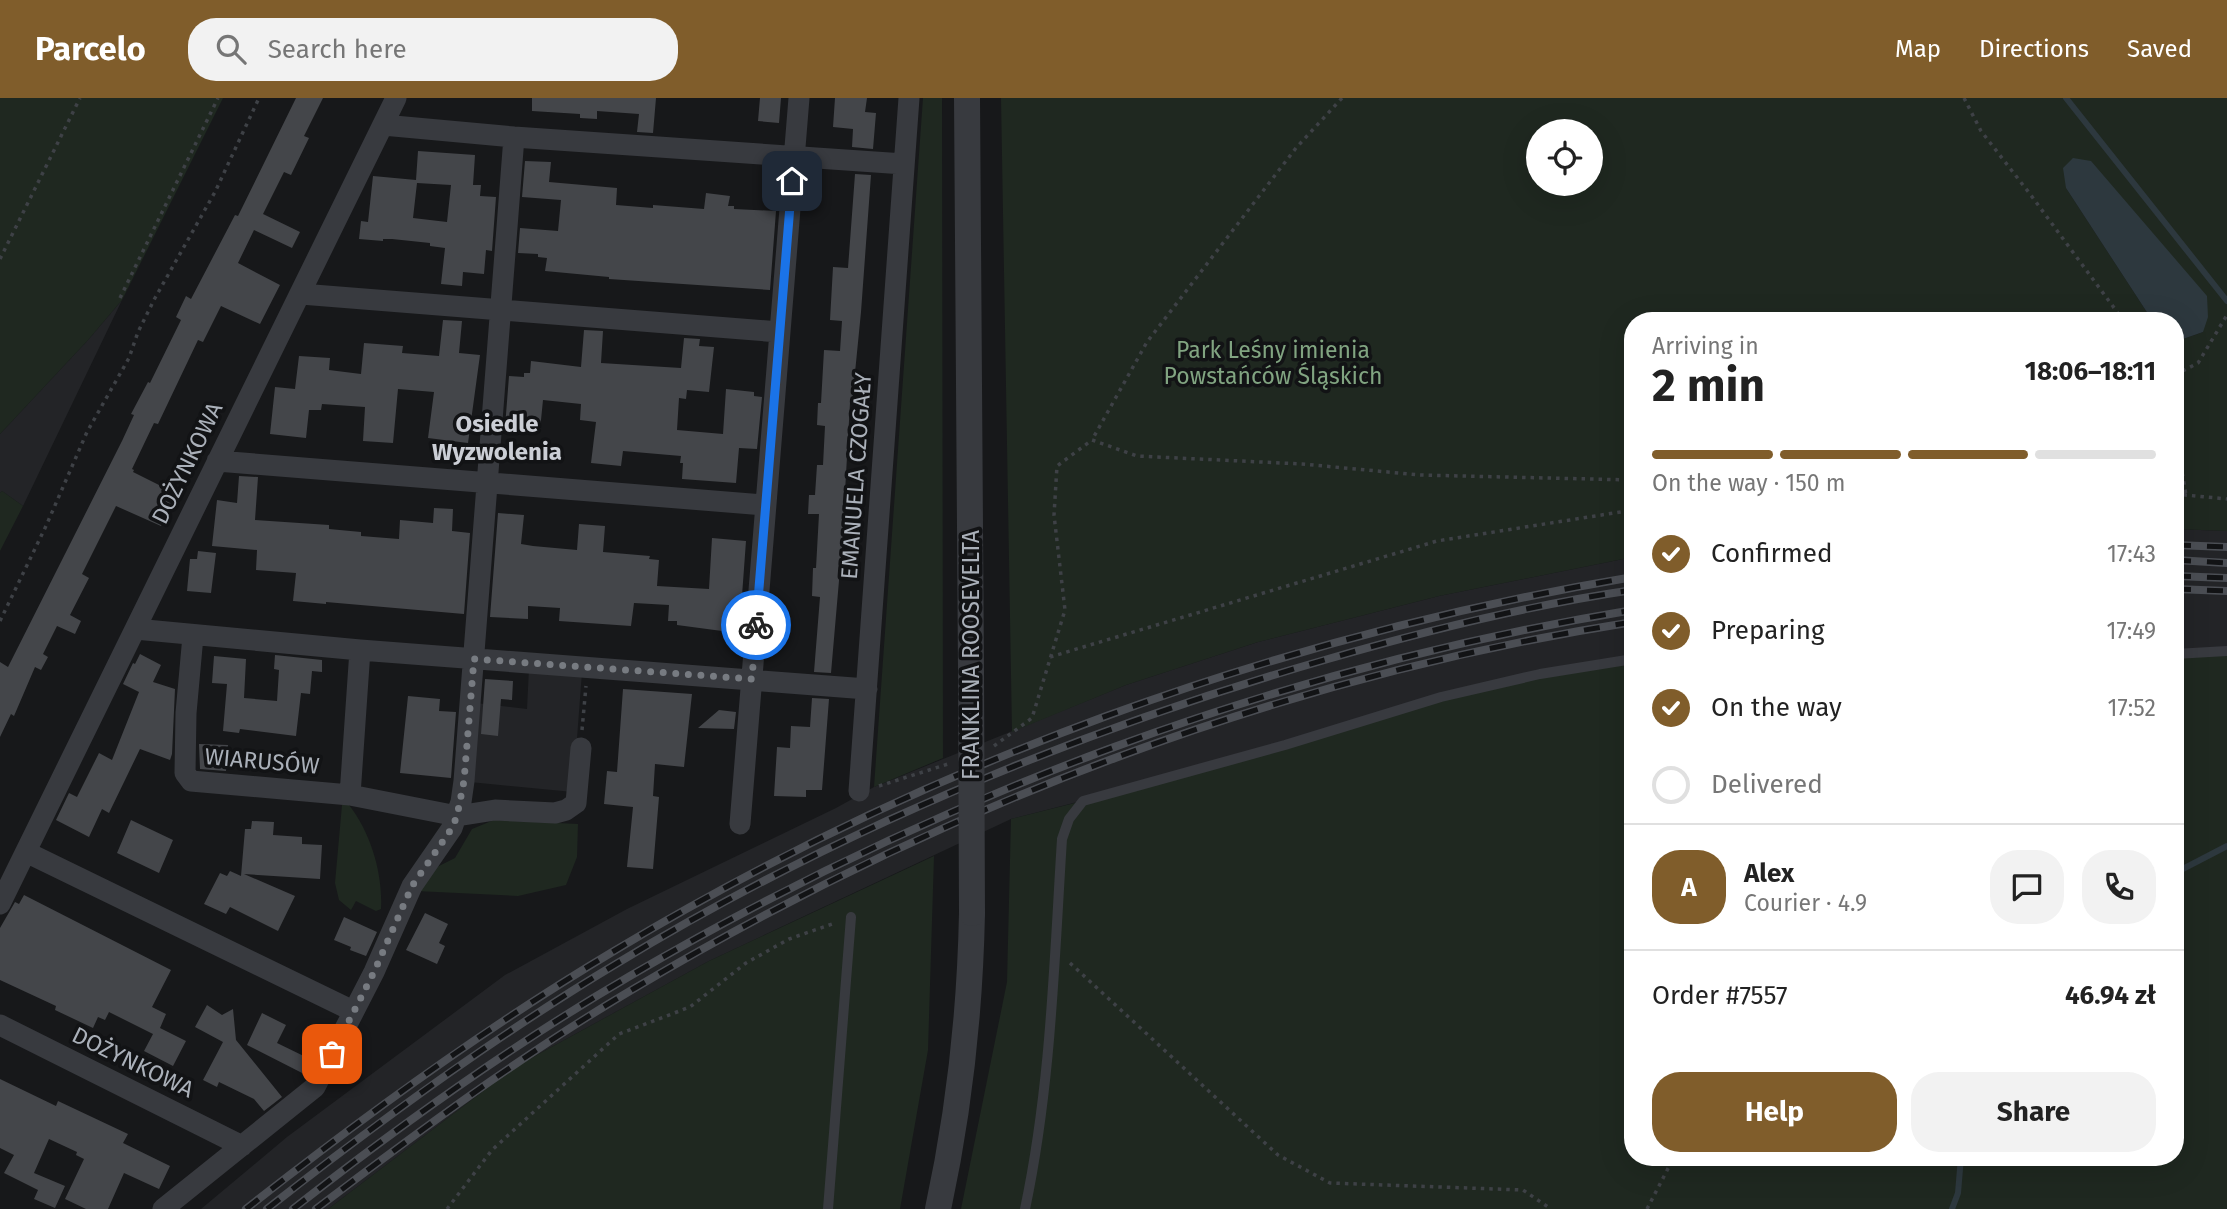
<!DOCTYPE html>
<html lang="en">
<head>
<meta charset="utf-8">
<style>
	:root { --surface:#fff; --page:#f2f2f2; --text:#222; --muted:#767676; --line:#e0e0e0; --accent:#805d2b }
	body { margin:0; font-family:"Fira Sans",sans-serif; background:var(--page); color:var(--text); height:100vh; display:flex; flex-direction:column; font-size:26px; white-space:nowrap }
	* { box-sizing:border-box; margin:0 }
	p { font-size:23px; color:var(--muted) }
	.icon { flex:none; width:38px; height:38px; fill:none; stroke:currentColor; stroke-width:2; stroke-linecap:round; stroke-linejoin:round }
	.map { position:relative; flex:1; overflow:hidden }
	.side { position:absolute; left:1624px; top:214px; width:560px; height:854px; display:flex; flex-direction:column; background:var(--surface); border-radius:28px; box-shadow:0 7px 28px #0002 }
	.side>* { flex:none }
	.fabs { position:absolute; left:1526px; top:21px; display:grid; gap:14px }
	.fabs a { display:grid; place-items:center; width:77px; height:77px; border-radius:50%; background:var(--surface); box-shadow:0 7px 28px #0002; font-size:35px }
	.pin { position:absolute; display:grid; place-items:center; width:60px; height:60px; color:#fff; margin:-30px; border-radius:14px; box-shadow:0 4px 10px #0006 }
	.courier { position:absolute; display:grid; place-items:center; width:70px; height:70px; margin:-35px; border:5px solid #1a73e8; border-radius:50%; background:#fff; color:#222; box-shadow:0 2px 9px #0007 }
	.headline em { font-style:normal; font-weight:700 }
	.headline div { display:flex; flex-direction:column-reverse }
	.headline { display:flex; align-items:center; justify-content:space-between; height:119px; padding:0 28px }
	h1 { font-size:46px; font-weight:700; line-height:52px }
	.bar { display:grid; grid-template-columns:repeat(4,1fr); gap:10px 7px; align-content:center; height:84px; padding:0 28px }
	.bar i { height:9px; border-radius:5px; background:var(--line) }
	.bar .selected { background:var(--accent) }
	.bar p { grid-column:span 4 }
	.line { display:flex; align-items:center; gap:18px; padding:0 28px; border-top:2px solid var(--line) }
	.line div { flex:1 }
	.round { display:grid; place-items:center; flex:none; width:74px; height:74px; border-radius:28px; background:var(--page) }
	ol { padding:0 28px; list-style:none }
	li { display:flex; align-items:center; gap:21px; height:77px }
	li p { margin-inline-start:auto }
	li .icon { padding:7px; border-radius:50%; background:var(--accent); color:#fff; stroke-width:4 }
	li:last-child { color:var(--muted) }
	li i { width:38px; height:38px; border:4px solid var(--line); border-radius:50% }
	.action { display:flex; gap:14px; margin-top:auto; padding:14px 28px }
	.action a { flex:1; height:80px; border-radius:28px; background:var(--accent); color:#fff; font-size:28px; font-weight:700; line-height:80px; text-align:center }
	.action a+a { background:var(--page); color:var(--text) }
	header { display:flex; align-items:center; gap:42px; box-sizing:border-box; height:98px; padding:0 35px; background:var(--accent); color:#fff }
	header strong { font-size:33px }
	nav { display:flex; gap:38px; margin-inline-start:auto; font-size:24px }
	.search { width:490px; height:63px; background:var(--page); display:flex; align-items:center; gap:18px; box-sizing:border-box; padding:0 24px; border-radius:28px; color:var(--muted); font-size:26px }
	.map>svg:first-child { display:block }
	.built { fill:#232427 }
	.green { fill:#1f2820; fill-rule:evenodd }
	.water { fill:#2d383e }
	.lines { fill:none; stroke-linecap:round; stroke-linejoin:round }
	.stream { stroke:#2d383e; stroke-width:6 }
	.building { fill:#44464a; fill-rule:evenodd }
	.path { stroke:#3e4146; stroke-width:3.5; stroke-dasharray:3.5 5; stroke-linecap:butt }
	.service { stroke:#383a3f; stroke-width:10 }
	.minor { stroke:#383a3f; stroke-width:21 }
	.tertiary { stroke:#383a3f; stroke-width:26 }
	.rail-casing { stroke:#4b4e54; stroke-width:8 }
	.rail { stroke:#121315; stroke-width:5; stroke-dasharray:16; stroke-linecap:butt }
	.tertiary-bridge { stroke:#383a3f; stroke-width:26 }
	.done { stroke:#777b81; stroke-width:7; stroke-dasharray:0 12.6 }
	.route { stroke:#1a73e8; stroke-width:9 }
	.labels { text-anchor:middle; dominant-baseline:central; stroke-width:7; stroke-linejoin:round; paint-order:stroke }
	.park-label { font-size:23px; fill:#81a481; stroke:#121315 }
	.street-label { font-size:23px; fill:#aab0b9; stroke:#121315 }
	.neighbourhood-label { font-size:24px; font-weight:bold; fill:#cbced5; stroke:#121315 }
</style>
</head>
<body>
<header>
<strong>Parcelo</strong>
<div class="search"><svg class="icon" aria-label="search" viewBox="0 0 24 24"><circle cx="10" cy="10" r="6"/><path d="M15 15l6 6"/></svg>Search here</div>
<nav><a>Map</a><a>Directions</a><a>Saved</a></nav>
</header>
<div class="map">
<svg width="2227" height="1111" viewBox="0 0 2227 1111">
	<rect width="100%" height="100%" fill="#17181a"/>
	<path class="built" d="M122 202 23 408 2 393 0 395V336L88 242Z
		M2175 431 2227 433V553L2175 556Z
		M1633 459V561L1011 721 709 863 515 969 328 1111H201L287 1039 505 877 627 811 836 710 874 689 1126 587 1258 544 1439 498Z
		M529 570 582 574 573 694 470 684 476 605 527 611Z"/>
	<path class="green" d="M0 0H223L122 202 88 242 0 336Z
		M923 0H942L943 660 874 689Z
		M1001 0H2227V433L2175 431V241H2183L2203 234 2066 90 2152 222H1633V459L1439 498 1258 544 1126 587 1012 634ZM1538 33H1591V86H1538Z
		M2 393 23 408 0 453V395Z
		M2227 553V1111H961L1007 884 1011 721 1083 703 1441 599 1633 561V1059H2175V556Z
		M342 707H349C371 735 383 776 381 811L376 813 356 803 351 812 339 802 335 785Z
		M494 722 578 726 577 759 566 787 518 798 416 793 429 773 455 760 472 731Z
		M934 758 928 952 900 1111H328L515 969 709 863Z"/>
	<path class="water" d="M2073 60 2091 63 2207 198 2208 219 2203 234 2183 241H2175V222H2152L2066 90 2063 70Z"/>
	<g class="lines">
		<path class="stream" d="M2066 0 2227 203
			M2175 775 2227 748
			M1952 1111 1958 1095 1961 1059"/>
	</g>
	<path class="building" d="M296 0H323L304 38 309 40 291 77 284 74 263 116 300 134 292 150 254 132 238 165 280 187 260 226 221 208 203 244 198 242 158 326 154 325 132 371 134 372 133 374 169 392 164 402 172 406 161 428 116 408 82 476 89 480 70 517 81 523 75 536 57 528 43 556 48 559 41 572 35 569 14 618 11 616 0 639V564L8 569 122 343 134 317 131 316 148 284 150 285 181 222 176 219 186 198 191 201 235 117 238 118Z
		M532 0H656L653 35 637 34 639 16 597 13V21L580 20V16L532 13Z
		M760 0H781L779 25 758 23Z
		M835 0H867L865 14 876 15 873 51 852 49 853 31 833 29Z
		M418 53 475 57 473 87H481L480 98 496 99 492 153 486 152 484 176 463 174 462 188 441 186 445 150 430 148V145L392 141H383V143L359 141 361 123 368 124 373 78 416 82ZM417 85 451 87 447 124 413 120Z
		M525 63 551 64 549 84 617 90 616 107 653 110V107L704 111 706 95 730 98 728 108H734V111L776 113 770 192 609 181V179L545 173 547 160 538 159V156L518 155 520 130 558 133 561 102 522 99Z
		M855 76 871 77 861 214 852 305H850L842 448 831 575 814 574 820 499 812 498 813 470H816L819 416H808L809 397H815L817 367H823L825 328 817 327 818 305H821L824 252 840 253 842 223 830 222 833 169 848 170Z
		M443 222 462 223 459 255 480 257 468 345 428 340 434 294 398 291 393 345 363 343 365 309 322 306 321 312H309L306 340 270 336 275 289 295 291 299 258 330 260 329 272 361 276 364 245 403 248 402 255 439 258Z
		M584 232 603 233 601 265 681 270 684 240 700 241 699 248 714 249 709 294 687 292 686 301 679 300 677 332 723 336 726 291 754 294V298L762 299 757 351 739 350 736 385 682 381 683 365H680L681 358 623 353 621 368 591 365 596 324 580 322 581 306 543 302 540 332 505 329 509 278 524 279V275H530L531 263 581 269Z
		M239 378 258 379 255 422 329 427V431L361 434V438L399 441 400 422 433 425 434 410 453 411 452 433 470 435 464 516 326 504V506L293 503 296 475 256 472 257 452 212 448 217 402 237 405Z
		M498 415 524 417 521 446 533 448 577 452 579 426 605 428 603 454 650 458 649 461 659 462 657 488 709 491 712 440 746 443 740 525H738L737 535 677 527V523H668L669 507 634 505 631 528 559 523 560 510 528 508V521L490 519Z
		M198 453 216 455 211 495 187 493 190 461H197Z
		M140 556 161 567 153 584 175 591 172 656 170 662 140 651 109 715 102 711 89 739 56 722 69 695 77 699 99 655 112 662 139 594 123 586 133 565 135 566Z
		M275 557 322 562V574L312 573 310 596 301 595 296 638 240 631 239 635 223 633 227 586 212 585 214 558 246 561 244 600 277 603 279 572 274 571Z
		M485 581 513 583 512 602 501 601 498 638 481 636Z
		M623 591 692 596 684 669 655 666 653 698 659 699 653 771 627 769 633 709 604 706 607 673 617 674Z
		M408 598 440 601 439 613 456 614 451 680 400 675Z
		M812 600 829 601 822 692H806V699L774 698 777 649 790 650 791 628 810 629Z
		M719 612 736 614 734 631 698 630Z
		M199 646 228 647 226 673 200 671Z
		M131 722 173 742 159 775 117 755Z
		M252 723 274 724 273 737 302 739V746L322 747 320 781 244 776 295 798 278 833 230 809 226 816 204 806 220 775 227 778 230 773 241 778 245 731H251Z
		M24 797 171 872 152 909 166 916 160 930 186 943 173 968 144 953 153 936 109 914 105 922 98 919 93 930 55 912 56 908 0 882V830L15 804 19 806Z
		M425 815 448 826 439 845 445 848 437 866 406 852Z
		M344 819 377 834 366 858 350 852 351 849 334 842Z
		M207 907 222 917 233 911 236 942 282 999 264 1013 254 1001 219 984 217 989 203 982 223 944 195 929Z
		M262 915 286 927 277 945 314 963 306 977 247 947Z
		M0 981 56 1008 58 1003 128 1036 123 1045 170 1068 159 1091 124 1075 108 1111H86L65 1101 84 1061 76 1057 77 1054 49 1041 34 1075 65 1088 55 1110 34 1101 38 1092 4 1075 14 1057 0 1050Z"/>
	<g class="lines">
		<path class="path" d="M1342 0 1296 50 1147 244 1092 342 1137 358 1302 366 1420 377 1633 382
			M1964 0 1981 33 2030 96 2123 222
			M0 161 80 0
			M120 200 218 0
			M2175 277 2198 265 2227 217
			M2175 333 2186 397
			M2175 396 2227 401
			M0 523 46 428 87 334 129 260 138 234 155 200 215 94 259 0
			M1050 559 1437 443 1633 412
			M582 632 586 588
			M994 648 1032 620 1065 512 1054 417 1057 368 1092 342
			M879 688 948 666
			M1070 865 1278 1057 1330 1085 1523 1092 1551 1111
			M447 1111 492 1052 619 936 690 909 746 865 789 841 835 825
			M1647 1111 1674 1059"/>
		<path class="service" d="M2175 556 2227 553
			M828 1111 851 819
			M1025 1111C1051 988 1054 866 1062 741L1069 721 1083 703 1285 647 1441 599 1540 576 1633 561"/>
		<path class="minor" d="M383 27 514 39 904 66
			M301 196 779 234
			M217 363 765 407
			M135 531 360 552 867 591
			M193 538 186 615 185 675 191 683 350 697 457 718 495 712 555 715 566 712 576 705 581 650
			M859 693 909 0
			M350 697 360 552
			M740 726 799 0
			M26 754 353 913
			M0 806 396 0
			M0 927 242 1048
			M163 1111 315 989 374 874 412 788 452 730 461 704 464 683 514 39"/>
		<path class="tertiary" d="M967 0 971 572
			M938 1111C959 1014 970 914 972 815"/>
		<defs>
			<path id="rail" d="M2175 447 2227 449
				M2175 462 2227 465
				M2175 478 2227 480
				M2175 491 2227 493
				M246 1111C364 1018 485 930 614 853 925 666 1274 539 1633 479
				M267 1111C379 1023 494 939 616 866 837 732 1080 632 1328 561 1428 532 1530 507 1633 492
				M293 1111C400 1027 512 947 630 878 939 697 1279 570 1633 512
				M316 1111C419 1033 523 956 635 890 941 708 1281 579 1633 524"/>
		</defs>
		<use href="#rail" class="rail-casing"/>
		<use href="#rail" class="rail"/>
		<path class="tertiary-bridge" d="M971 572 972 815"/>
	</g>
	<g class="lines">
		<path class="done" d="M332 956 374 874 412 788 452 730 457 718 464 683 474 561 752 581 756 527"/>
		<path class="route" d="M756 527 792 83"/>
	</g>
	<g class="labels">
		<g class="park-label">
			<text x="1273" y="252">Park Leśny imienia<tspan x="1273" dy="26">Powstańców Śląskich</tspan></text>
		</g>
		<g class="street-label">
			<text transform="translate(187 365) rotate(-64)">DOŻYNKOWA</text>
			<text transform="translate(856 378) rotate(-86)">EMANUELA CZOGAŁY</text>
			<text transform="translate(971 557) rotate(-90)">FRANKLINA ROOSEVELTA</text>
			<text transform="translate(262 663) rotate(5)">WIARUSÓW</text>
			<text transform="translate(133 964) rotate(26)">DOŻYNKOWA</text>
		</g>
		<g class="neighbourhood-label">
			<text x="497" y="326">Osiedle<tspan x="497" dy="28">Wyzwolenia</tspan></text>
		</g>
	</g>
</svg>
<div class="fabs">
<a><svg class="icon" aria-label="locate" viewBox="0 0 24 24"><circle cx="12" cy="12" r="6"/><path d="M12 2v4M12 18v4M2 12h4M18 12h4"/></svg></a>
</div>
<div class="pin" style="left:332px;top:956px;background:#ea580c"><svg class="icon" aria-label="bag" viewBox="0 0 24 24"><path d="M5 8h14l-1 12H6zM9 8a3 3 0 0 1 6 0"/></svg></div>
<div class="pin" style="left:792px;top:83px;background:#1f2937"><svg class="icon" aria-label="home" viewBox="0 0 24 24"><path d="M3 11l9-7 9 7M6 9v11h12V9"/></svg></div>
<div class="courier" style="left:756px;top:527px"><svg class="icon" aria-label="bike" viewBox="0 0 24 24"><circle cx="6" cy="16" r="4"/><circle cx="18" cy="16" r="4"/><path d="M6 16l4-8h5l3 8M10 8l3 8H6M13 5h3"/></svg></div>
<section class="side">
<div class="headline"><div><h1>2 min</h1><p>Arriving in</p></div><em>18:06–18:11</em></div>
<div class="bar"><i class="selected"></i><i class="selected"></i><i class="selected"></i><i></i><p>On the way · 150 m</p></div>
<ol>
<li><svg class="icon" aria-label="check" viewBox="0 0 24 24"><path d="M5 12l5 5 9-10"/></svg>Confirmed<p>17:43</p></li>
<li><svg class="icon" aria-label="check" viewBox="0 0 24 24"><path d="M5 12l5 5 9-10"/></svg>Preparing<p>17:49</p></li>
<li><svg class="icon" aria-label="check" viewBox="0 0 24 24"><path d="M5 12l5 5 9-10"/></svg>On the way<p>17:52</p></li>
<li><i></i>Delivered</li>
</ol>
<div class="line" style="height:126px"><b class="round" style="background:var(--accent);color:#fff">A</b><div><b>Alex</b><p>Courier · 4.9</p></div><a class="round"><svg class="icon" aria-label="chat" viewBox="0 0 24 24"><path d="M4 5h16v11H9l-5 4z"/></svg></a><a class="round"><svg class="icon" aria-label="phone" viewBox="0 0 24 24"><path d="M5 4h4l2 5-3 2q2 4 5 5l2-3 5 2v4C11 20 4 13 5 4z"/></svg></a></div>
<div class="line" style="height:91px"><div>Order #7557</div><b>46.94 zł</b></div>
<div class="action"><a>Help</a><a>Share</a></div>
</section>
</div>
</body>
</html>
